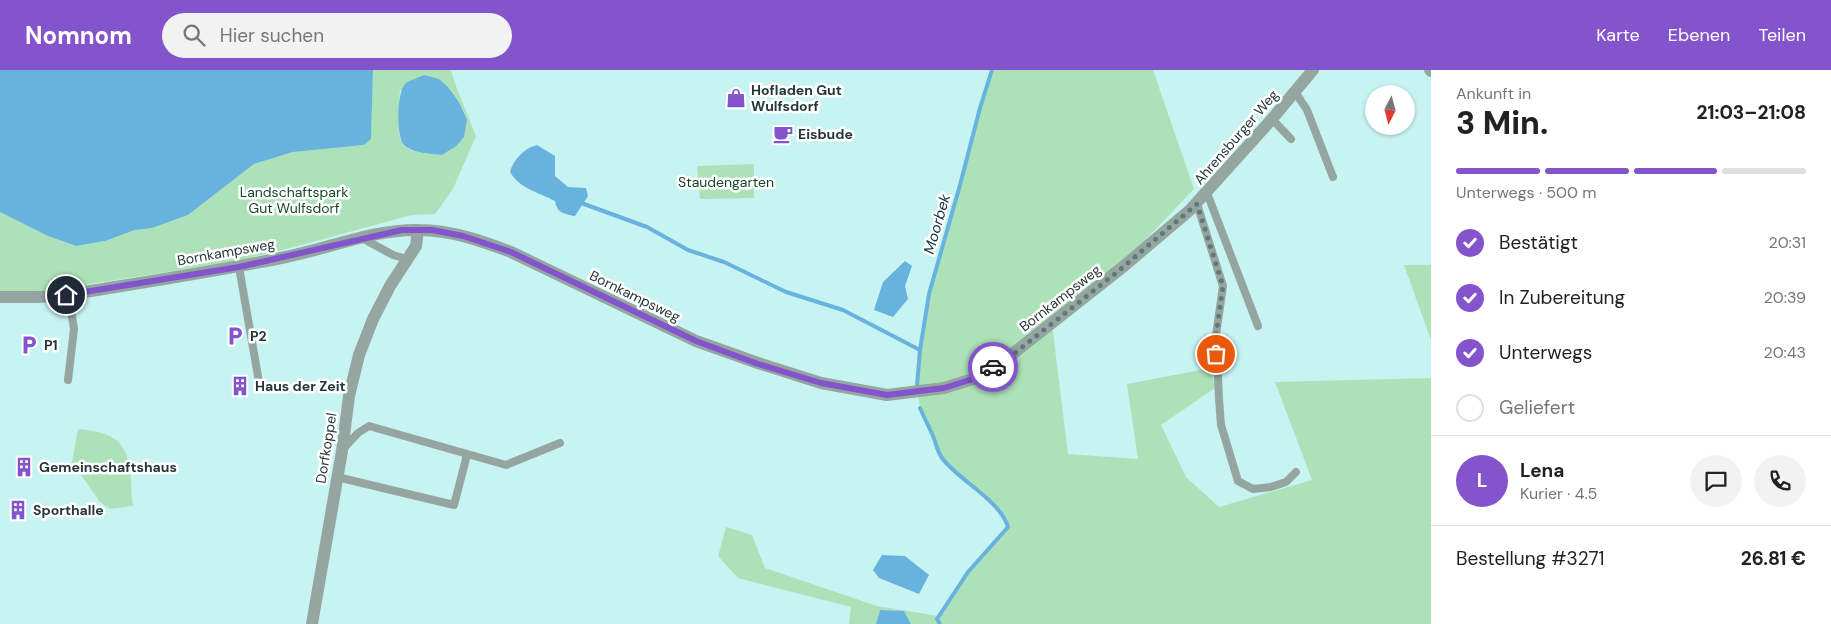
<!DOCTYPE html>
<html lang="de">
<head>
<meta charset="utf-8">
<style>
	:root { --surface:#fff; --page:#f2f2f2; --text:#222; --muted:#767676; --line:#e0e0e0; --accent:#8454cc }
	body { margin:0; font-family:"DM Sans",sans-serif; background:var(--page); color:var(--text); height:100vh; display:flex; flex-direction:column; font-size:19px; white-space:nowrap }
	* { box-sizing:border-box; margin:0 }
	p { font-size:16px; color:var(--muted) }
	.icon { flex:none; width:28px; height:28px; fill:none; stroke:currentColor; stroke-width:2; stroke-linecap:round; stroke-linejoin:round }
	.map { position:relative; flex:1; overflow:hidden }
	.sheet { display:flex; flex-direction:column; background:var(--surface); width:400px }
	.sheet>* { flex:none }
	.needle { width:32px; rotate:186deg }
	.buttons { position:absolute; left:1365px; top:15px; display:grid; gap:10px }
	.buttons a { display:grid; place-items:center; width:50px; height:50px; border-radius:50%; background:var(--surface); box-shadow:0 1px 4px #0004; font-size:25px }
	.pin { position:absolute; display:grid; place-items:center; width:42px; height:42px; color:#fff; margin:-21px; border:2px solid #fff; border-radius:50%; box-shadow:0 1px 5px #0007 }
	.courier { position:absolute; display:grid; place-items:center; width:50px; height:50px; margin:-25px; border:4px solid #8454cc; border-radius:50%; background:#fff; color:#222; box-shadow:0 1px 6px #0007 }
	.headline em { font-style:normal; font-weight:800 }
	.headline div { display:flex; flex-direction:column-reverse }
	.headline { display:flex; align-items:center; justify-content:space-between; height:85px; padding:0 25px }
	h1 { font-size:32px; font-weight:800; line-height:38px }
	.bar { display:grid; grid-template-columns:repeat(4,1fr); gap:8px 5px; align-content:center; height:60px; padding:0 25px }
	.bar i { height:6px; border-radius:4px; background:var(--line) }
	.bar .selected { background:var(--accent) }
	.bar p { grid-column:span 4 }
	.line { display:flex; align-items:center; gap:12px; padding:0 25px; border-top:1px solid var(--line) }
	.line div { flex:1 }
	.round { display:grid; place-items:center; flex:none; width:52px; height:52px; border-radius:26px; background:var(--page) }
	ol { padding:0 25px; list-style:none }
	li { display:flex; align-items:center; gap:15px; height:55px }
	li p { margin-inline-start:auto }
	li .icon { padding:5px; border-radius:50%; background:var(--accent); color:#fff; stroke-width:4 }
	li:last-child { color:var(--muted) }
	li i { width:28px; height:28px; border:2px solid var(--line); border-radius:50% }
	header { display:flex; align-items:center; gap:30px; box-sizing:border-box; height:70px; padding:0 25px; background:var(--accent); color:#fff }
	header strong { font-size:24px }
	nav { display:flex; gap:28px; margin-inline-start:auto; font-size:18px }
	.search { width:350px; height:45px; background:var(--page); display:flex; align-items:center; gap:12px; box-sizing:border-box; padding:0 18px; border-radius:28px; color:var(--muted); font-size:19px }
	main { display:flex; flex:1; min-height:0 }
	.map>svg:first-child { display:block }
	.green { fill:#ade2b9; fill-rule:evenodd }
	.water { fill:#67b3de }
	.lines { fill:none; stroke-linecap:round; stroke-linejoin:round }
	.stream { stroke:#67b3de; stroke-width:4 }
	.lane { stroke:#95a6a0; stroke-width:8 }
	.street { stroke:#95a6a0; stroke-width:12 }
	.done { stroke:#5e7978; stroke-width:5; stroke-dasharray:0 9 }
	.route { stroke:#8454cc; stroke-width:6 }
	.labels { text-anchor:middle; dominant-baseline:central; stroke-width:5; stroke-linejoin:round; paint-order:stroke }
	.poi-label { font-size:14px; font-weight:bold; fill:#253736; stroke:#fff; text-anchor:start }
	.street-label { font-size:14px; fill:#253736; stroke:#fff }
	.park-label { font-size:14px; fill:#164727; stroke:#fff }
	.water-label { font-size:15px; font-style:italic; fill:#103345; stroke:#fff }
</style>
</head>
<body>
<header>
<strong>Nomnom</strong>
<div class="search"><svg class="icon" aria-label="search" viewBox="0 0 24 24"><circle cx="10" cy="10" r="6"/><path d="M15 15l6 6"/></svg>Hier suchen</div>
<nav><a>Karte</a><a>Ebenen</a><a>Teilen</a></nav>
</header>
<main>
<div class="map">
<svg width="1431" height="554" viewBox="0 0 1431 554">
	<rect width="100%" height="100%" fill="#c7f4f2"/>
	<path class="green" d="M373 0H451L456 16 476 66 453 119 435 144 412 145 294 177 237 191 65 218 38 221 0 222V142L48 166 76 176 105 171 135 160 152 158 188 145 254 94 293 82 363 75 371 69ZM448 17 459 32 466 50 464 67 441 85C431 84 416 83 407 78 394 71 399 34 400 21Z
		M992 0H1153L1194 119 1108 209 1052 254 1068 384 1138 389 1127 314 1211 298 1215 318 1161 355 1186 407 1219 437 1312 410 1275 312 1431 308V554H911L904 541 880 540 876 554H849L851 537 738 508 718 486 726 457 752 465 765 498 877 536 939 546 968 502 1008 459V454L1002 445 941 386 933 366 920 338 917 316 920 280 929 224 960 115 980 38Z
		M754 94V128L700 129 697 96Z
		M1404 195H1431V270Z
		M78 359C87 360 97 361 105 364 136 375 129 410 133 436L110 439 100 432 78 401 71 398Z"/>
	<path class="water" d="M0 0H373L371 69 364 75 293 82 254 94 188 145 152 158 135 160 105 171 76 176 48 166 0 142Z
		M424 5 439 9 448 17 459 32 467 50 464 67 456 76 442 85C431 84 412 83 404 75 396 67 396 21 406 13 410 10 418 8 424 5Z
		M537 75 555 86V106L568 117 586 118 588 126 575 146C564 144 557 143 555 131 538 122 520 119 510 102 513 90 524 78 537 75Z
		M905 191 912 196 905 216 908 229 893 247 874 240 883 212Z
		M882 485 905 486 929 505 919 524 879 508 873 500Z
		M880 540 904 541 911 554H876Z"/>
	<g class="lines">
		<path class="stream" d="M584 134 647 157 688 180 724 192 786 222 843 240 920 280
			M917 316 920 280 929 224 960 115 980 38 992 0
			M920 338C924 347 929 357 933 366 936 373 937 381 942 388 958 410 1000 430 1008 457L968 502 937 549 940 554"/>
		<path class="lane" d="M1295 22 1307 40 1333 107
			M1272 49 1291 69
			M1207 123 1258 256
			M1197 134 1223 216 1216 265 1219 329 1221 355 1238 411 1253 419 1271 417 1286 412 1296 402
			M362 168 393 185 407 189
			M239 197 259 312
			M66 225 70 234 74 259 68 310
			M343 379 358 363 369 356 506 395 560 373
			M337 407 454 435 467 385"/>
		<path class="street" d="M1430 0 1431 1
			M0 227H38L66 225C139 213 213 202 286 187 330 178 374 159 419 160 451 160 482 171 511 182L696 271 758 293 821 313 887 325 944 318 976 308 1006 289 1124 196 1190 140 1272 49 1313 0
			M312 554 342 381 349 326 359 285 373 249 390 216 416 176 418 160"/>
	</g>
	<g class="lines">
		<path class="done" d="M993 297 1006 290 1116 203 1197 134 1223 216 1216 265V284"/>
		<path class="route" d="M66 225 239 197 402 160H432L463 166 511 182 696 271 758 294 821 313 887 325 944 318 976 308 993 297"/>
	</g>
	<defs>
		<symbol id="shop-bare" viewBox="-9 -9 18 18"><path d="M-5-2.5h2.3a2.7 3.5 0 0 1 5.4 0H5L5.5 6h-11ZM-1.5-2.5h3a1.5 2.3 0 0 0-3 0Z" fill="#8454cc" stroke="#fff" stroke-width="2.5" paint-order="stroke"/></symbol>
		<symbol id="cafe-bare" viewBox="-9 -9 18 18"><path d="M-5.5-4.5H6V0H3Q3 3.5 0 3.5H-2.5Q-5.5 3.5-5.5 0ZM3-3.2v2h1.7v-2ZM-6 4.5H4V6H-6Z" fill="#8454cc" stroke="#fff" stroke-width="2.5" paint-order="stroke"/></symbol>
		<symbol id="parking-bare" viewBox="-9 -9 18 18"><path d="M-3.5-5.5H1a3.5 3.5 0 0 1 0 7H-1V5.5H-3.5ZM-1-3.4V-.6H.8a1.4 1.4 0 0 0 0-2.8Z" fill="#8454cc" stroke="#fff" stroke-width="2.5" paint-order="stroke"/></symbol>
		<symbol id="building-bare" viewBox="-9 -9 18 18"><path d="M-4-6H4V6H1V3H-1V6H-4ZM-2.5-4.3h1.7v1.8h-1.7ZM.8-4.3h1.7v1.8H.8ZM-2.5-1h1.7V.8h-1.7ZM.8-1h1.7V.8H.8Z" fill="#8454cc" stroke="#fff" stroke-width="2.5" paint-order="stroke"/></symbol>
	</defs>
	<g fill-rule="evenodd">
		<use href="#shop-bare" x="722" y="14" width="28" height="28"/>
		<use href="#cafe-bare" x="769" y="50" width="28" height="28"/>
		<use href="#parking-bare" x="221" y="252" width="28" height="28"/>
		<use href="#parking-bare" x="15" y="261" width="28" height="28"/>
		<use href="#building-bare" x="226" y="302" width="28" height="28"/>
		<use href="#building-bare" x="10" y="383" width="28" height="28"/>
		<use href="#building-bare" x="4" y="426" width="28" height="28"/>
	</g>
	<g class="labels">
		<g class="poi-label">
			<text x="751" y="20">Hofladen Gut<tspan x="751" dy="16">Wulfsdorf</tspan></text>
			<text x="798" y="64">Eisbude</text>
			<text x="250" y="266">P2</text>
			<text x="44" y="275">P1</text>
			<text x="255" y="316">Haus der Zeit</text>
			<text x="39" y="397">Gemeinschaftshaus</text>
			<text x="33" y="440">Sporthalle</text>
		</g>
		<g class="street-label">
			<text transform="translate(1236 67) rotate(-49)">Ahrensburger Weg</text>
			<text transform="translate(226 182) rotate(-10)">Bornkampsweg</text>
			<text transform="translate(635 226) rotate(26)">Bornkampsweg</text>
			<text transform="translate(1060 228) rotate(-38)">Bornkampsweg</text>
			<text transform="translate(326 378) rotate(-81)">Dorfkoppel</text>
		</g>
		<g class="park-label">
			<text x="726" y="112">Staudengarten</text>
			<text x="294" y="122">Landschaftspark<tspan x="294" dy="16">Gut Wulfsdorf</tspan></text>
		</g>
		<g class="water-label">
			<text transform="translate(937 154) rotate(-74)">Moorbek</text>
		</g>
	</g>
</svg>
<div class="buttons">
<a><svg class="needle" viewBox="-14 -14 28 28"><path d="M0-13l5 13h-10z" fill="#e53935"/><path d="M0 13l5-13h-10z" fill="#767676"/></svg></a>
</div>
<div class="pin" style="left:1216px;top:284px;background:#ea580c"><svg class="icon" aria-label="bag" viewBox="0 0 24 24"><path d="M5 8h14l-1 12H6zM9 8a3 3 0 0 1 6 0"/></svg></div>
<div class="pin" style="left:66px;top:225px;background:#1f2937"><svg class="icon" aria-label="home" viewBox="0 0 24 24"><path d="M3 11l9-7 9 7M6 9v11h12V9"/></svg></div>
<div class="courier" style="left:993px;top:297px"><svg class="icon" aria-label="car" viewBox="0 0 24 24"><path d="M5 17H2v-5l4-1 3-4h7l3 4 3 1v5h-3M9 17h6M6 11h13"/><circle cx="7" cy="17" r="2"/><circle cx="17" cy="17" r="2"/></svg></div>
</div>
<section class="sheet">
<div class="headline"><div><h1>3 Min.</h1><p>Ankunft in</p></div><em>21:03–21:08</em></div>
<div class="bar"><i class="selected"></i><i class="selected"></i><i class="selected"></i><i></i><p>Unterwegs · 500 m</p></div>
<ol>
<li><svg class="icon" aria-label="check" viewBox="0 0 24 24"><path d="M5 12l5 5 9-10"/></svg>Bestätigt<p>20:31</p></li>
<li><svg class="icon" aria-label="check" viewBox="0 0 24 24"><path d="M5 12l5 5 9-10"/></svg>In Zubereitung<p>20:39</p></li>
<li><svg class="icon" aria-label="check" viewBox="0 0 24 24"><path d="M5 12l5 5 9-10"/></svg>Unterwegs<p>20:43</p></li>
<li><i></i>Geliefert</li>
</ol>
<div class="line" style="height:90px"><b class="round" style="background:var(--accent);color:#fff">L</b><div><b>Lena</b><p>Kurier · 4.5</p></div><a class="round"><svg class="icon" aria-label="chat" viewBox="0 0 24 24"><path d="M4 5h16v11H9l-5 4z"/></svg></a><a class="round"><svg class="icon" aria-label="phone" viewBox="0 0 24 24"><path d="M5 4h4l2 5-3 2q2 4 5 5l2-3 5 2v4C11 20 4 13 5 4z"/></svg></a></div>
<div class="line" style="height:65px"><div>Bestellung #3271</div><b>26.81 €</b></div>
</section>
</main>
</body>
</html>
